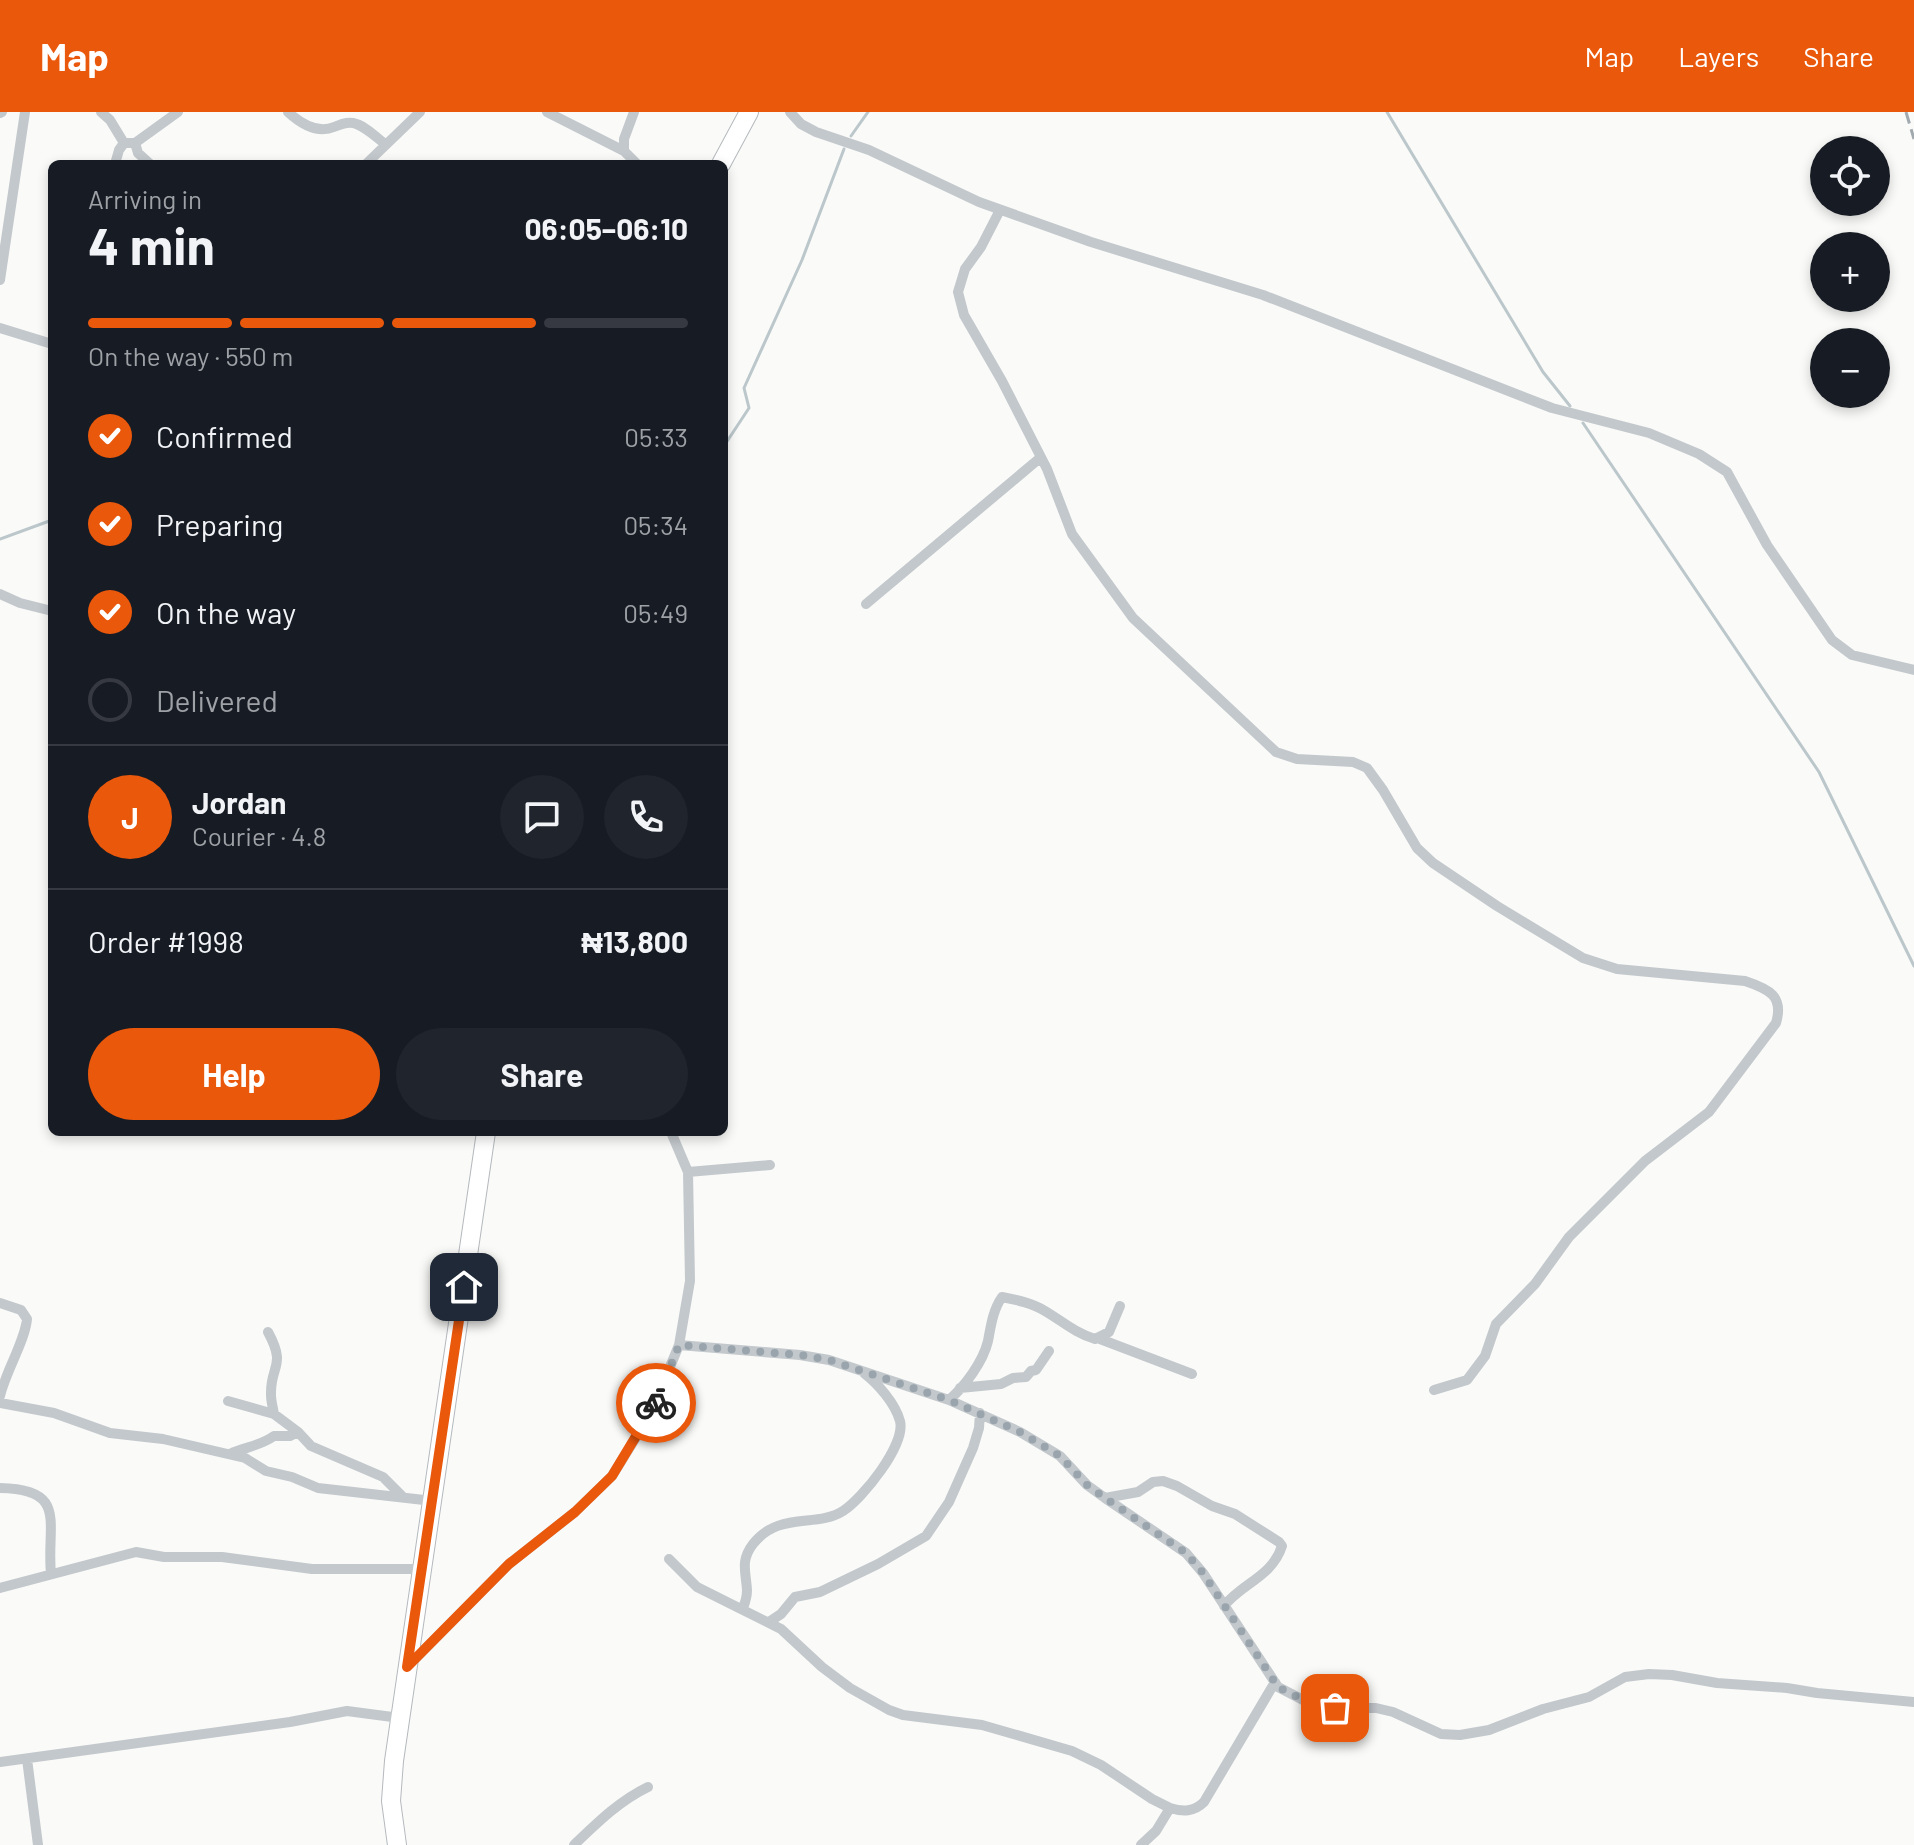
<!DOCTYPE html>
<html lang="en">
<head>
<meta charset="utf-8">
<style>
	:root { --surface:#171b24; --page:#20242c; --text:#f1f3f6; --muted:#9ea1a6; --line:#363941; --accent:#ea580c }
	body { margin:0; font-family:Barlow,sans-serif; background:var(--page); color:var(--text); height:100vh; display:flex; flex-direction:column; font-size:30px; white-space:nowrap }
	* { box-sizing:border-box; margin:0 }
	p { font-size:26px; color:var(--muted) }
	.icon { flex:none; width:44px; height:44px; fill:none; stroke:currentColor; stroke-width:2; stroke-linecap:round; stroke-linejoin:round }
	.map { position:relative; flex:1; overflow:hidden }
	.side { position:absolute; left:48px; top:48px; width:680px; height:976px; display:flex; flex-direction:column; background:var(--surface); border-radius:12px; box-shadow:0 4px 12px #0003 }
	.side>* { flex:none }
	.tools { position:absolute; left:1810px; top:24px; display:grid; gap:16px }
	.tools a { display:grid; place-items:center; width:80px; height:80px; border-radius:50%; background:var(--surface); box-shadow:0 4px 12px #0003; font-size:40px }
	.pin { position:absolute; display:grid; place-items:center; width:68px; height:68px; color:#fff; margin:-34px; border-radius:16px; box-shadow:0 4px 12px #0006 }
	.courier { position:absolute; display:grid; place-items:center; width:80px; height:80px; margin:-40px; border:6px solid #ea580c; border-radius:50%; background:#fff; color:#222; box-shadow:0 2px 10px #0007 }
	.headline em { font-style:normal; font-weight:700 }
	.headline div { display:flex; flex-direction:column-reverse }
	.headline { display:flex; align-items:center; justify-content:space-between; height:136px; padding:0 40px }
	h1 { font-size:52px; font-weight:700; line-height:60px }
	.bar { display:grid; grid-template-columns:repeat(4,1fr); gap:12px 8px; align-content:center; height:96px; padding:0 40px }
	.bar i { height:10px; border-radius:6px; background:var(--line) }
	.bar .active { background:var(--accent) }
	.bar p { grid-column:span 4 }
	.line { display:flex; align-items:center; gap:20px; padding:0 40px; border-top:2px solid var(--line) }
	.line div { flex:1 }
	.round { display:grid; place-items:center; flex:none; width:84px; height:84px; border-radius:42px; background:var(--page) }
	ol { padding:0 40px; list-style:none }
	li { display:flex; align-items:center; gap:24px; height:88px }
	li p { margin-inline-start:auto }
	li .icon { padding:8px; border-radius:50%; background:var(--accent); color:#fff; stroke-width:4 }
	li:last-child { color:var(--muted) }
	li i { width:44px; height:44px; border:4px solid var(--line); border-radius:50% }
	.action { display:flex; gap:16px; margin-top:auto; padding:16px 40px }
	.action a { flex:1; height:92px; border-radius:48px; background:var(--accent); color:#fff; font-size:32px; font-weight:700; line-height:92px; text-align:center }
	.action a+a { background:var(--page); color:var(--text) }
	header { display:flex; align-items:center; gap:48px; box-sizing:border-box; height:112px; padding:0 40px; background:var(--accent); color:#fff }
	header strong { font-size:38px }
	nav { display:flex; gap:44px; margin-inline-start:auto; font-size:28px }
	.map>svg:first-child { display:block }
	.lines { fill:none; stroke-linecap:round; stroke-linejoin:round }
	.stream { stroke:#bbc7cb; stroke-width:3 }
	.highway-casing { stroke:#b4b9bd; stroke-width:20 }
	.street { stroke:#c3c8cc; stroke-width:10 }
	.highway { stroke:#fff; stroke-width:18 }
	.rail { stroke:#a2aab0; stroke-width:3; stroke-dasharray:12 6; stroke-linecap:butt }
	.done { stroke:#99a4ac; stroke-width:8; stroke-dasharray:0 14.4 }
	.route { stroke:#ea580c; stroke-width:10 }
</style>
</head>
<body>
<header>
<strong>Map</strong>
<nav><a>Map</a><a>Layers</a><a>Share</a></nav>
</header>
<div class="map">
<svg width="1914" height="1733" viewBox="0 0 1914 1733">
	<rect width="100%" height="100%" fill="#fafaf8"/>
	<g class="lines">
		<path class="stream" d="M1387 0 1543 260 1570 294
			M851 24 868 0
			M1583 311 1819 660 1914 854
			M724 334 749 296 744 276 802 148 844 37
			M0 427 52 408"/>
		<defs>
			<path id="highway" d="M721 52 749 0
				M397 1733 391 1689 394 1649 486 1020"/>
		</defs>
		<use href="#highway" class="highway-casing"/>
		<path class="street" d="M101 0 110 8 124 31
			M288 0C300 11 317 22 334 15 341 12 346 10 353 11 364 13 376 25 385 32
			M547 0 624 39
			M634 0 624 27V39L637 52
			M790 0 801 12 816 20 869 38 979 90 1091 130 1263 183 1552 296 1649 321 1699 342 1727 360 1767 433 1832 528 1852 543 1914 558
			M0 1 2 0
			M135 31 138 41 150 52
			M115 52 119 38 124 31H135L178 0
			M366 52 420 0
			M1000 98 981 135 965 157 958 180 964 203 1002 269 1047 357 1072 422 1133 506 1276 640 1297 647 1353 650 1367 656 1383 678 1417 736 1433 751 1497 794 1583 846 1617 857 1745 869C1769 877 1784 884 1776 911L1709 1000 1645 1049 1569 1125 1535 1172 1496 1212 1485 1244 1467 1268 1434 1278
			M0 168 25 0
			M0 216 52 232
			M0 482 20 491 52 499
			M866 492 1040 346
			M688 1060 770 1053
			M0 1191 21 1198 27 1207C25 1229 6 1259 0 1284
			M268 1220C287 1255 270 1253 271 1283 271 1289 273 1296 274 1302
			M1100 1227 1192 1262
			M679 1233 800 1243 829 1248 949 1288 1020 1320 1060 1344 1087 1373 1105 1386 1186 1441 1203 1461 1278 1575 1307 1590 1335 1596H1376L1393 1600 1441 1622 1460 1623 1489 1618 1543 1597 1589 1585 1625 1565 1649 1562 1672 1563 1717 1571 1787 1576 1817 1581 1914 1590
			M960 1276 1001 1272 1013 1266 1026 1265 1031 1259 1036 1258 1049 1239
			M949 1288C965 1274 983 1250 988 1229 991 1213 993 1198 1002 1185 1017 1188 1032 1191 1045 1199 1062 1209 1075 1221 1095 1227L1109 1220 1120 1194
			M228 1289 274 1302 298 1320 311 1334 383 1365 404 1386
			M0 1291 54 1301 110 1321 163 1327 245 1346 266 1359 292 1365 318 1376 433 1389
			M230 1342C245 1335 260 1334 274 1324H290L298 1320
			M0 1376C69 1377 46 1412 51 1462
			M1105 1386 1138 1380 1153 1370 1163 1369 1177 1374 1212 1394 1235 1402 1279 1430 1282 1434C1272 1465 1242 1471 1224 1494
			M669 1447 697 1475 781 1517 822 1555 850 1576 889 1598 903 1603 982 1613 1072 1639 1101 1653 1152 1687 1170 1696
			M0 1476 136 1440 164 1445H222L312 1457H422
			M743 1496C745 1491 747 1484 747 1478 746 1460 740 1449 753 1432 779 1399 816 1416 843 1399 862 1387 906 1333 900 1309 895 1291 878 1272 864 1261
			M769 1510 781 1502 795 1485 820 1480 878 1452 926 1424 949 1390 973 1336 979 1316 980 1301
			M409 1553 509 1452 575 1400 612 1364 651 1301 679 1233 690 1169 688 1060 671 1020
			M27 1647 38 1733
			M0 1650 290 1610 347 1599 400 1606
			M574 1733C597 1711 619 1689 648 1675
			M1141 1733 1156 1719 1170 1696C1183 1700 1194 1700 1204 1690L1275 1570"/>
		<use href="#highway" class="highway"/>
		<path class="rail" d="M1906 0 1914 27"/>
	</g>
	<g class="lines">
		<path class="done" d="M656 1291 679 1233 800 1243 829 1248 949 1288 1020 1320 1060 1344 1087 1373 1105 1386 1186 1441 1203 1461 1278 1575 1307 1590 1335 1596"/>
		<path class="route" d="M464 1175 407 1555 509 1452 575 1400 612 1364 656 1291"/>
	</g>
</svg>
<div class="tools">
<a><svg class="icon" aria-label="locate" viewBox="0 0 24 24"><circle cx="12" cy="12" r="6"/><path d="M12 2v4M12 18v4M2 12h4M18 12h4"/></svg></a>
<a>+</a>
<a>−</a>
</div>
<div class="pin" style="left:1335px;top:1596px;background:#ea580c"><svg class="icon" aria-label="bag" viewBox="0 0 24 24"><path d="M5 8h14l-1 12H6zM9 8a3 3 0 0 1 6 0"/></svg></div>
<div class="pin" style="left:464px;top:1175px;background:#1f2937"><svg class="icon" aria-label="home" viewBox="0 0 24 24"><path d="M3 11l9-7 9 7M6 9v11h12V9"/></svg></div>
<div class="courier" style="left:656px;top:1291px"><svg class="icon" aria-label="bike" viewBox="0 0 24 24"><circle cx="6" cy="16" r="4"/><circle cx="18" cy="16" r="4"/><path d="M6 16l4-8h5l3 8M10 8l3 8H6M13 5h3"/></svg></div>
<section class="side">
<div class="headline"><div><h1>4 min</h1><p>Arriving in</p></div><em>06:05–06:10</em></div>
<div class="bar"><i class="active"></i><i class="active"></i><i class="active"></i><i></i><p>On the way · 550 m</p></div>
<ol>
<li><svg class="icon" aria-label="check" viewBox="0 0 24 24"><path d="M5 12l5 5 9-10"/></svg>Confirmed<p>05:33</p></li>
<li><svg class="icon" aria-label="check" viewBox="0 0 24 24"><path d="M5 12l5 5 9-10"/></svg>Preparing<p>05:34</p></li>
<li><svg class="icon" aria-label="check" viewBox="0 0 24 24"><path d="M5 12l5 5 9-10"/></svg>On the way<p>05:49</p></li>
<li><i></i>Delivered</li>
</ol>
<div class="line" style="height:144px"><b class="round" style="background:var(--accent);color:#fff">J</b><div><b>Jordan</b><p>Courier · 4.8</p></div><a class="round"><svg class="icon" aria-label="chat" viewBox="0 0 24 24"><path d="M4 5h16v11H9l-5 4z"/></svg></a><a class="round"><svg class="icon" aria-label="phone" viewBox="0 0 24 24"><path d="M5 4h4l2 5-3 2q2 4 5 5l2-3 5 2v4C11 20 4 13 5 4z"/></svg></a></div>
<div class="line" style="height:104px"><div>Order #1998</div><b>₦13,800</b></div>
<div class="action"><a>Help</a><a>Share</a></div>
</section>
</div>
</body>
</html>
